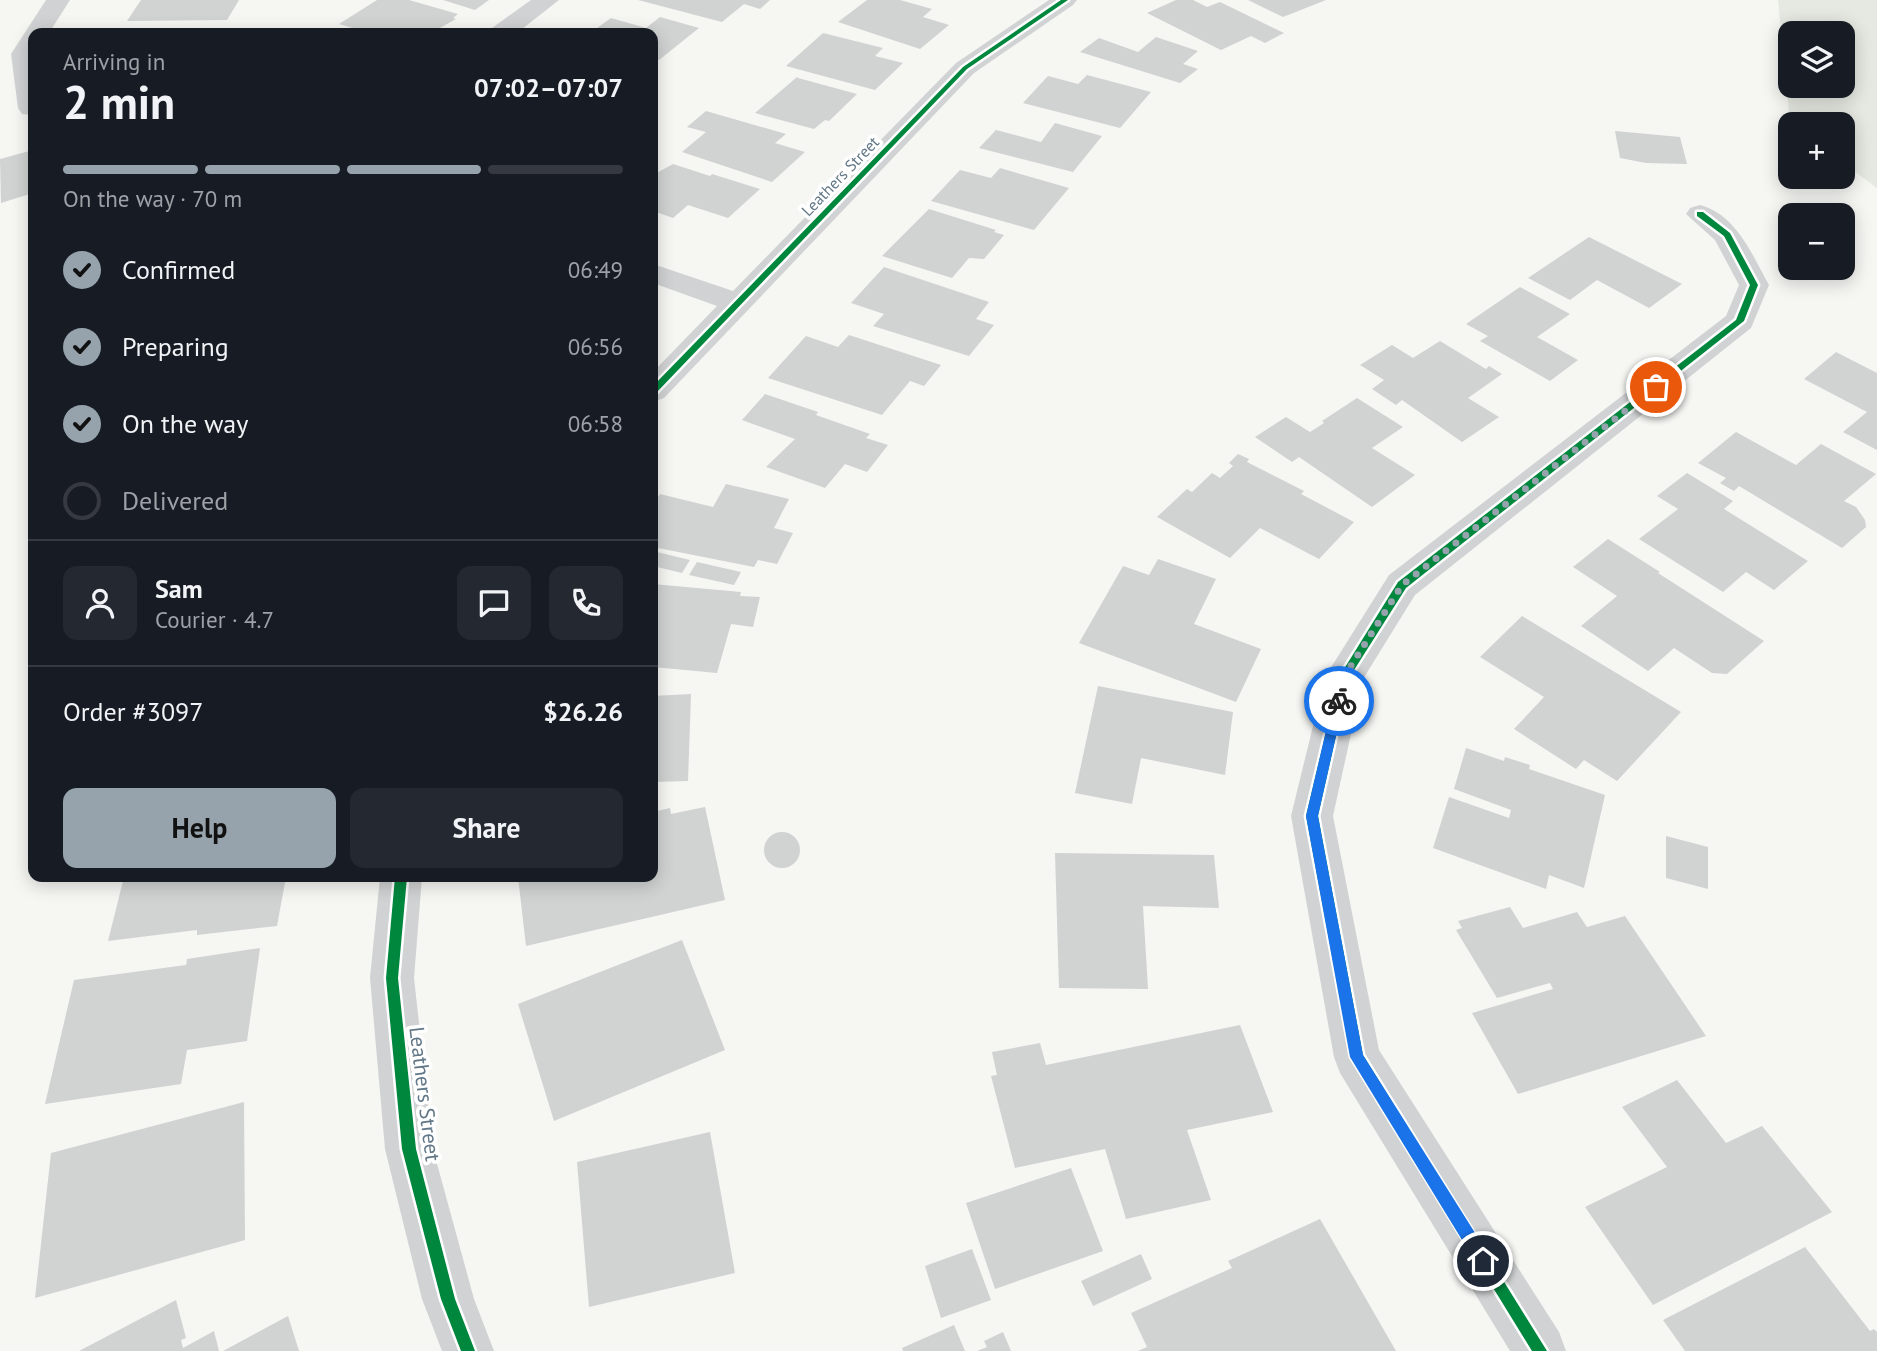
<!DOCTYPE html>
<html lang="en">
<head>
<meta charset="utf-8">
<style>
	:root { --surface:#171b24; --page:#242831; --text:#f1f3f6; --muted:#9ea1a6; --line:#363941; --accent:#96a3ad }
	body { margin:0; font-family:"PT Sans",sans-serif; background:var(--page); color:var(--text); height:100vh; display:flex; flex-direction:column; font-size:26px; white-space:nowrap }
	* { box-sizing:border-box; margin:0 }
	p { font-size:23px; color:var(--muted) }
	.icon { flex:none; width:38px; height:38px; fill:none; stroke:currentColor; stroke-width:2; stroke-linecap:round; stroke-linejoin:round }
	.map { position:relative; flex:1; overflow:hidden }
	.sheet { position:absolute; left:28px; top:28px; width:630px; height:854px; display:flex; flex-direction:column; background:var(--surface); border-radius:14px; box-shadow:0 4px 18px #0003 }
	.sheet>* { flex:none }
	.buttons { position:absolute; left:1778px; top:21px; display:grid; gap:14px }
	.buttons a { display:grid; place-items:center; width:77px; height:77px; border-radius:14px; background:var(--surface); box-shadow:0 4px 18px #0003; font-size:35px }
	.pin { position:absolute; display:grid; place-items:center; width:60px; height:60px; color:#fff; margin:-30px; border:4px solid #fff; border-radius:50%; box-shadow:0 2px 7px #0007 }
	.courier { position:absolute; display:grid; place-items:center; width:70px; height:70px; margin:-35px; border:5px solid #1a73e8; border-radius:50%; background:#fff; color:#222; box-shadow:0 2px 9px #0007 }
	.summary em { font-style:normal; font-weight:700 }
	.summary div { display:flex; flex-direction:column-reverse }
	.summary { display:flex; align-items:center; justify-content:space-between; height:119px; padding:0 35px }
	h1 { font-size:46px; font-weight:700; line-height:52px }
	.bar { display:grid; grid-template-columns:repeat(4,1fr); gap:10px 7px; align-content:center; height:84px; padding:0 35px }
	.bar i { height:9px; border-radius:5px; background:var(--line) }
	.bar .active { background:var(--accent) }
	.bar p { grid-column:span 4 }
	.line { display:flex; align-items:center; gap:18px; padding:0 35px; border-top:2px solid var(--line) }
	.line div { flex:1 }
	.round { display:grid; place-items:center; flex:none; width:74px; height:74px; border-radius:14px; background:var(--page) }
	ol { padding:0 35px; list-style:none }
	li { display:flex; align-items:center; gap:21px; height:77px }
	li p { margin-inline-start:auto }
	li .icon { padding:7px; border-radius:50%; background:var(--accent); color:#111; stroke-width:4 }
	li:last-child { color:var(--muted) }
	li i { width:38px; height:38px; border:4px solid var(--line); border-radius:50% }
	.primary-button { display:flex; gap:14px; margin-top:auto; padding:14px 35px }
	.primary-button a { flex:1; height:80px; border-radius:14px; background:var(--accent); color:#111; font-size:28px; font-weight:700; line-height:80px; text-align:center }
	.primary-button a+a { background:var(--page); color:var(--text) }
	.map>svg:first-child { display:block }
	.green { fill:#e5e9e1; fill-rule:evenodd }
	.building { fill:#d1d3d3 }
	.lines { fill:none; stroke-linecap:round; stroke-linejoin:round }
	.minor { fill:#d1d2d3; fill-rule:evenodd }
	.cycleway-casing { stroke:#fff; stroke-width:5 }
	.cycleway { fill:#00873e; fill-rule:evenodd }
	.route { fill:#1a73e8 }
	.done { stroke:#96a3ad; stroke-width:7; stroke-dasharray:0 12.6 }
	.labels { text-anchor:middle; dominant-baseline:central; stroke-width:7; stroke-linejoin:round; paint-order:stroke }
	.far-street-label { font-size:16px; fill:#627787; stroke:#fff }
	.near-street-label { font-size:21px; fill:#627787; stroke:#fff }
</style>
</head>
<body>
<div class="map">
<svg width="1877" height="1351" viewBox="0 0 1877 1351">
	<rect width="100%" height="100%" fill="#f6f6f3"/>
	<path class="green" d="M1778 0H1877V188L1843 163V124L1790 123ZM1790 33H1843V86H1790Z"/>
	<path class="building" d="M141 0H239L227 20 127 21Z
		M377 0H409L458 14 453 18 456 19 431 33H369L339 24Z
		M443 0H489L475 10Z
		M638 0H770L760 9 744 4 722 22Z
		M867 0H900L932 9 923 17 949 25 920 49 838 22Z
		M1176 0H1193L1207 7 1220 2 1284 33 1265 43 1251 36 1221 50 1147 13Z
		M1248 0H1326L1283 17Z
		M660 17 699 28 659 60 653 58V33H590L611 18 646 28Z
		M823 33 883 48 875 56 903 63 875 90 786 66Z
		M1156 37 1198 51 1183 64 1198 69 1180 83 1080 52 1099 38 1138 52Z
		M1087 75 1151 92 1120 128 1023 103 1048 76 1078 84Z
		M797 77 798 78 857 94 829 121 825 120 814 129 755 113Z
		M706 111 786 134 775 143 805 152 772 182 682 152 706 132 687 127Z
		M1055 123 1102 136 1073 172 979 148 996 130 1041 142Z
		M1615 131 1680 137 1687 164 1646 163 1620 158Z
		M33 150V193L1 203 0 159Z
		M673 164 710 176 712 174 760 189 728 218 688 205 673 218 653 211V175Z
		M1000 168 1069 188 1034 230 931 201 960 170 991 178Z
		M929 209 996 230 994 232 1004 235 984 259 969 258 952 278 882 256Z
		M1589 237 1682 284 1649 308 1597 280 1570 300 1528 278Z
		M884 267 989 302 976 319 994 325 969 356 873 326 884 314 851 303Z
		M1520 287 1570 314 1537 337 1578 360 1550 381 1480 341 1488 336 1466 324Z
		M849 335 941 365 924 386 910 381 882 415 768 378 806 336 838 347Z
		M1440 341 1486 369 1489 366 1502 374 1468 398 1499 417 1462 442 1402 400 1396 405 1372 389 1384 380 1360 365 1392 345 1413 358Z
		M1836 352 1877 373V450L1843 432 1867 412 1804 379Z
		M765 394 818 412 816 415 870 434 866 438 888 445 867 472 845 464 825 488 766 467 795 439 742 420Z
		M1357 398 1403 427 1372 448 1415 475 1372 507 1299 457 1292 462 1255 437 1286 417 1310 432 1324 423 1322 421Z
		M1736 432 1796 465 1821 444 1876 474 1844 501 1856 507 1865 520 1866 527 1842 548 1739 486 1734 491 1720 483 1726 478 1698 463Z
		M1238 454 1249 459 1247 462 1304 491 1301 494 1354 522 1319 559 1260 528 1230 558 1157 517 1187 489 1192 492 1212 473 1220 478 1233 466 1229 463Z
		M1687 473 1733 501 1724 509 1808 561 1774 590 1746 572 1723 592 1639 539 1678 509 1657 496Z
		M726 484 789 499 774 528 793 533 777 564 758 560 754 567 653 547V505L660 494 713 507Z
		M1608 539 1660 572 1658 573 1764 641 1727 674 1712 673 1674 648 1648 671 1581 626 1617 596 1573 567Z
		M653 551 690 560 682 573 653 566Z
		M1158 559 1216 579 1194 624 1261 649 1236 702 1079 643 1123 566 1149 575Z
		M697 562 741 572 734 585 689 575Z
		M653 584 741 592 740 596 760 597 753 627 731 624 717 673 653 667Z
		M1522 616 1681 712 1617 781 1584 760 1576 769 1514 729 1544 697 1480 657Z
		M1098 686 1233 712 1225 775 1141 758 1132 804 1075 793Z
		M691 694 688 781 653 782V696Z
		M1466 748 1504 761 1505 757 1530 765 1529 769 1605 795 1584 888 1549 875 1546 889 1433 848 1449 797 1509 818 1511 810 1454 789Z
		M705 807 725 900 526 946 518 877H653V812L670 808 671 814Z
		M764 850a18 18 0 1 1 36 0a18 18 0 1 1-36 0Z
		M1666 836 1708 847V889L1666 878Z
		M1055 853 1214 855 1219 908 1143 906 1148 989 1059 988Z
		M124 877 228 879 286 877 277 926 197 935V930L108 941Z
		M1510 907 1523 928 1577 912 1587 927 1625 916 1706 1036 1518 1094 1472 1013 1553 989 1550 983 1497 998 1456 930 1462 928 1458 921Z
		M682 940 725 1050 554 1121 518 1004Z
		M260 948 247 1041 187 1050 181 1084 45 1104 74 980 186 965 187 959Z
		M1240 1025 1273 1112 1187 1130 1211 1200 1126 1219 1105 1149 1015 1168 991 1076 997 1075 992 1052 1040 1043 1046 1065Z
		M1677 1080 1726 1143 1762 1126 1832 1212 1653 1305 1585 1207 1667 1167 1622 1107Z
		M244 1102 245 1240 35 1298 51 1153Z
		M710 1132 735 1273 589 1307 577 1162Z
		M1071 1168 1103 1251 995 1289 966 1203Z
		M1320 1219 1396 1351H1138L1147 1347 1131 1313 1232 1268 1228 1261Z
		M1805 1247 1870 1331 1874 1329 1877 1332V1351H1685L1663 1320Z
		M972 1249 991 1300 941 1318 925 1266Z
		M1141 1254 1152 1279 1093 1306 1081 1281Z
		M176 1300 186 1338 181 1340 183 1348 214 1331 219 1351H79Z
		M288 1316 299 1351H223Z
		M954 1325 965 1351H903L902 1348Z
		M1003 1332 1011 1351H977L987 1347 984 1341Z"/>
	<g class="lines">
		<path class="minor" d="M46 0H70L49 33H33V115L22 114 18 108 11 54Z
			M531 0H559L517 33H489L492 28Z
			M1049 0H1077L1073 5 974 73 664 398 653 402V372L717 306 653 283V264L733 291 956 63Z
			M1700 205C1737 215 1752 255 1769 285L1751 328 1415 595 1363 679 1333 816 1379 1050 1559 1332 1566 1351H1510L1340 1073 1334 1057 1291 816 1325 677 1389 575 1726 316 1739 285 1715 240 1686 214 1690 208Z
			M380 877H422L414 978 433 1149 474 1299 494 1351H442L422 1299 385 1149 370 978Z"/>
		<defs>
			<path id="cycleway" d="M1061 0H1068L967 69 656 393 653 394V386L963 67Z
				M1697 212H1703L1730 233 1758 285 1744 321 1406 588 1349 678 1318 816 1363 1055 1547 1351H1532L1351 1057 1306 816 1339 677 1398 582 1736 320 1750 285 1724 236 1697 216Z
				M395 877H407L398 978 416 1149 455 1299 475 1351H461L441 1299 402 1149 386 978Z"/>
		</defs>
		<use href="#cycleway" class="cycleway-casing"/>
		<use href="#cycleway" class="cycleway"/>
	</g>
	<path class="route" d="M1339 696 1344 701 1318 816 1363 1055 1489 1255 1491 1261 1489 1266 1483 1268 1478 1266 1350 1057 1306 816 1333 701Z"/>
	<g class="lines">
		<path class="done" d="M1339 701 1344 677 1402 585 1656 387"/>
	</g>
	<g class="labels">
		<g class="far-street-label">
			<text transform="translate(840 176) rotate(-46)">Leathers Street</text>
		</g>
		<g class="near-street-label">
			<text transform="translate(425 1094) rotate(83)">Leathers Street</text>
		</g>
	</g>
</svg>
<div class="buttons">
<a><svg class="icon" aria-label="layers" viewBox="0 0 24 24"><path d="M12 4l9 5-9 5-9-5zM3 14l9 5 9-5"/></svg></a>
<a>+</a>
<a>−</a>
</div>
<div class="pin" style="left:1656px;top:387px;background:#ea580c"><svg class="icon" aria-label="bag" viewBox="0 0 24 24"><path d="M5 8h14l-1 12H6zM9 8a3 3 0 0 1 6 0"/></svg></div>
<div class="pin" style="left:1483px;top:1261px;background:#1f2937"><svg class="icon" aria-label="home" viewBox="0 0 24 24"><path d="M3 11l9-7 9 7M6 9v11h12V9"/></svg></div>
<div class="courier" style="left:1339px;top:701px"><svg class="icon" aria-label="bike" viewBox="0 0 24 24"><circle cx="6" cy="16" r="4"/><circle cx="18" cy="16" r="4"/><path d="M6 16l4-8h5l3 8M10 8l3 8H6M13 5h3"/></svg></div>
<section class="sheet">
<div class="summary"><div><h1>2 min</h1><p>Arriving in</p></div><em>07:02–07:07</em></div>
<div class="bar"><i class="active"></i><i class="active"></i><i class="active"></i><i></i><p>On the way · 70 m</p></div>
<ol>
<li><svg class="icon" aria-label="check" viewBox="0 0 24 24"><path d="M5 12l5 5 9-10"/></svg>Confirmed<p>06:49</p></li>
<li><svg class="icon" aria-label="check" viewBox="0 0 24 24"><path d="M5 12l5 5 9-10"/></svg>Preparing<p>06:56</p></li>
<li><svg class="icon" aria-label="check" viewBox="0 0 24 24"><path d="M5 12l5 5 9-10"/></svg>On the way<p>06:58</p></li>
<li><i></i>Delivered</li>
</ol>
<div class="line" style="height:126px"><a class="round"><svg class="icon" aria-label="person" viewBox="0 0 24 24"><circle cx="12" cy="8" r="4"/><path d="M4 21q1-7 8-7t8 7"/></svg></a><div><b>Sam</b><p>Courier · 4.7</p></div><a class="round"><svg class="icon" aria-label="chat" viewBox="0 0 24 24"><path d="M4 5h16v11H9l-5 4z"/></svg></a><a class="round"><svg class="icon" aria-label="phone" viewBox="0 0 24 24"><path d="M5 4h4l2 5-3 2q2 4 5 5l2-3 5 2v4C11 20 4 13 5 4z"/></svg></a></div>
<div class="line" style="height:91px"><div>Order #3097</div><b>$26.26</b></div>
<div class="primary-button"><a>Help</a><a>Share</a></div>
</section>
</div>
</body>
</html>
